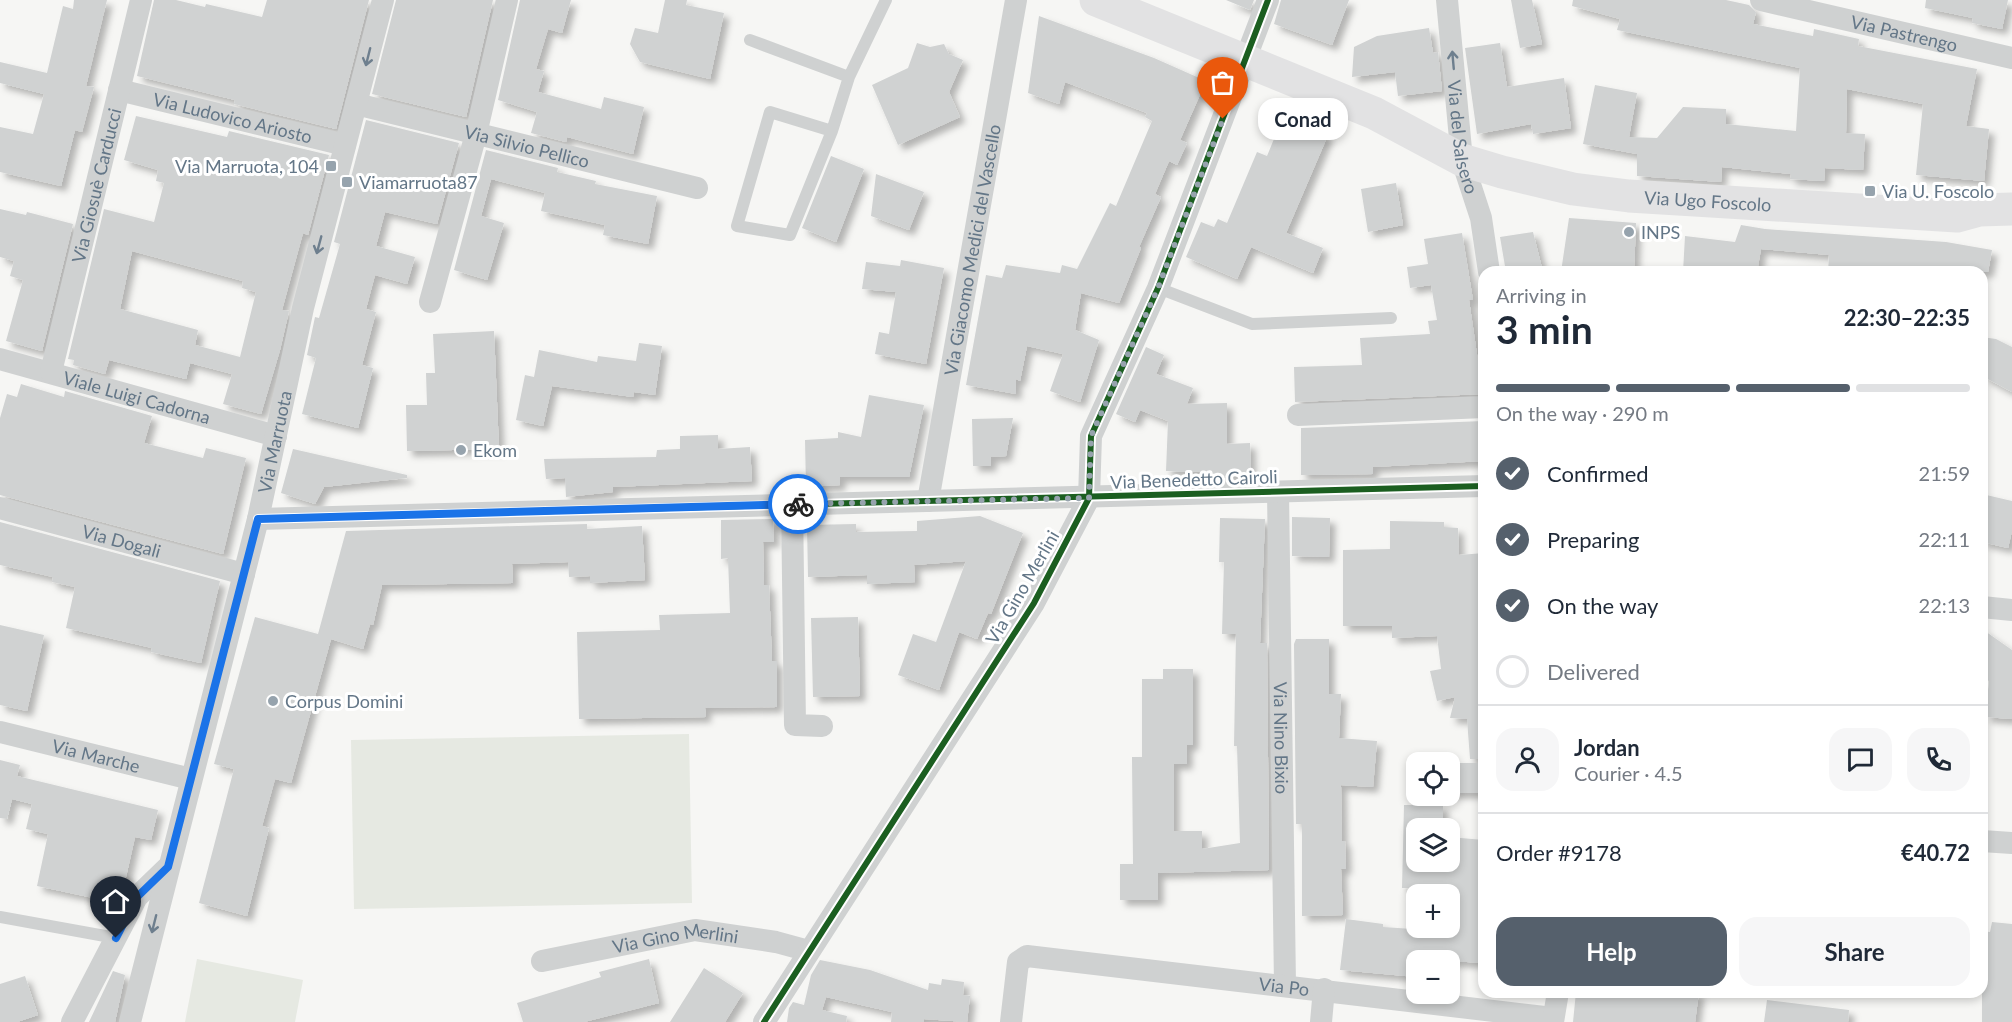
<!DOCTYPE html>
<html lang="en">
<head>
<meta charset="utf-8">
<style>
	:root { --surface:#fff; --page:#f6f6f7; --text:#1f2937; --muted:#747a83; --line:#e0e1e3; --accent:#55606c }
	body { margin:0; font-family:Lato,sans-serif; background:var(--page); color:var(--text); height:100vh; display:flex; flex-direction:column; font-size:22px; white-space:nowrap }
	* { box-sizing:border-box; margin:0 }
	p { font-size:20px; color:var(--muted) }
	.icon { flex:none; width:33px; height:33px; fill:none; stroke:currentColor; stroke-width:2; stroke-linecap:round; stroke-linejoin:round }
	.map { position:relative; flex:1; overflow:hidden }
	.details { position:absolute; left:1478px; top:266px; width:510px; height:732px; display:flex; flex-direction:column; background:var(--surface); border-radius:18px; box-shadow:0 3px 9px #0003 }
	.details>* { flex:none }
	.controls { position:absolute; left:1406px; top:752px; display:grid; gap:12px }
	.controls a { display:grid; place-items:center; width:54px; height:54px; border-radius:12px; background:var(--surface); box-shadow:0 3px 9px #0003; font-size:30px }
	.pin { position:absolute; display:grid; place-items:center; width:51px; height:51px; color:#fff; margin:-62px -26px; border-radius:50% 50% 50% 0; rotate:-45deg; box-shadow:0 0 6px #0007 }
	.pin .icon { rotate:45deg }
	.courier { position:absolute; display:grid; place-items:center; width:60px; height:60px; margin:-30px; border:4px solid #1a73e8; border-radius:50%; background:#fff; color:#222; box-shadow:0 2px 8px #0007 }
	.bubble { position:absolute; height:42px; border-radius:18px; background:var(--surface); box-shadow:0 3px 9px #0003; font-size:20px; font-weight:700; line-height:42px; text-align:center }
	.overview em { font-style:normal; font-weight:700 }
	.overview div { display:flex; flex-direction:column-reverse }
	.overview { display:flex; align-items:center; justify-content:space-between; height:102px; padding:0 18px }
	h1 { font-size:39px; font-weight:700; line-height:45px }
	.bar { display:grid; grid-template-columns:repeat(4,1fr); gap:9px 6px; align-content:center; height:72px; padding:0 18px }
	.bar i { height:8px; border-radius:4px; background:var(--line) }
	.bar .on { background:var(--accent) }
	.bar p { grid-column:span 4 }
	.line { display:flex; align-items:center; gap:15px; padding:0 18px; border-top:2px solid var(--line) }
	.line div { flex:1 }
	.round { display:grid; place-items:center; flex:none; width:63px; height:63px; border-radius:18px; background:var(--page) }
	ol { padding:0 18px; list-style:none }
	li { display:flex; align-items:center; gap:18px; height:66px }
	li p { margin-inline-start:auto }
	li .icon { padding:6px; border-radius:50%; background:var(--accent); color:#fff; stroke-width:4 }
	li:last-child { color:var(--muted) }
	li i { width:33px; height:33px; border:3px solid var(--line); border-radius:50% }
	.primary-button { display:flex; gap:12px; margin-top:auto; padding:12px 18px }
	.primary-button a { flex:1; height:69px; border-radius:18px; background:var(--accent); color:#fff; font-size:24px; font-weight:700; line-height:69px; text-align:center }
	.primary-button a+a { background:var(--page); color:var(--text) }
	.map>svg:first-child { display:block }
	.green { fill:#e6e9e2 }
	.building { fill:#d0d2d2; fill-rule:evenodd; filter:url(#shadow) }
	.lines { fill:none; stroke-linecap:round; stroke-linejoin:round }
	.service { stroke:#cfd1d1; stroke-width:12 }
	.minor { stroke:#cfd1d1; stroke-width:22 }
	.primary { stroke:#e2e2e3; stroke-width:33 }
	.cycleway-casing { stroke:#fff; stroke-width:10 }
	.cycleway { stroke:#1b5e20; stroke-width:6 }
	.oneway { stroke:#6e7f8e }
	.done { stroke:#96a3ad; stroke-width:6; stroke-dasharray:0 10.8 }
	.route { stroke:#1a73e8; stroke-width:8 }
	.poi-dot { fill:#96a3ad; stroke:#fff; stroke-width:2 }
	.labels { text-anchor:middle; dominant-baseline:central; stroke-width:6; stroke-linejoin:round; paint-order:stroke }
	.street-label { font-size:18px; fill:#637687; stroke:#fff }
	.poi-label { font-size:18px; fill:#637687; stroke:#fff; text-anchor:start }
</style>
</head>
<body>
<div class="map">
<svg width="2012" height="1022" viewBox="0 0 2012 1022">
	<defs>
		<filter id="shadow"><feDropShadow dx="5.5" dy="5.5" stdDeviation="3" flood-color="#0004"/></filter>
	</defs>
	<rect width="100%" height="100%" fill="#f6f6f4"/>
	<path class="green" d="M689 734 692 903 354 909 351 740Z
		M197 959 303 980 295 1022H185Z"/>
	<path class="building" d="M74 0H107L86 86 94 87 82 132 75 130 61 186 0 172V127L33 134 44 94 0 83V62L47 73 63 6 73 9Z
		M154 0H176L205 7 206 4 262 17 267 0H369L336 129 234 104 235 100 137 76Z
		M396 0H493L466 117 372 94Z
		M520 0H571L562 33 548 29 536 69 544 71 538 92 601 109 604 97 644 107 633 154 567 137 566 142 531 133 537 112 498 100Z
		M665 0H687L686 5 724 13 710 79 640 62 630 44 635 28 658 33Z
		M1226 0H1254L1250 10Z
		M1281 0H1349L1332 45 1274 24Z
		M1511 0H1532L1542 44 1520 48Z
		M1573 0H1726L1749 5 1756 12 1753 24 1813 36 1814 29 1859 39 1858 46 1977 69 1966 126 1989 129 1984 181 1916 175 1923 104 1847 89 1846 133 1865 134 1863 170 1825 168 1824 181 1790 179 1791 174 1722 167 1721 182 1637 176V154L1583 144 1595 85 1637 93 1629 137 1657 138 1683 107 1726 109V124L1796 131 1800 68 1617 30 1620 19 1572 6Z
		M1926 0H2008L2002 29 1972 23 1973 18 1925 8Z
		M1039 16 1154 58 1206 81 1180 140 1187 143 1177 165 1169 161 1155 194 1161 197 1139 247 1141 248 1119 303 1081 293 1075 330 1099 340 1080 402 1050 391 1063 354 1027 346 1020 381 1016 379V394L966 385 986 275 1002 278 1006 265 1060 273 1062 265 1077 269 1110 203 1116 206 1152 121 1145 117 1147 113 1065 82 1059 104 1028 93Z
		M1429 28 1433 53 1438 52 1442 91 1398 96 1395 72 1352 77 1354 47 1377 36Z
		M917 43 930 47 944 44 949 54 963 60 949 92 960 117 898 145 872 85 908 68Z
		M1500 43 1507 87 1564 78 1571 128 1533 134 1531 124 1477 134 1465 48Z
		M136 116 227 137 229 131 329 155 308 235 303 233 282 310 289 311 280 350 261 414 223 404 232 374 190 363 186 379 109 360 105 374 73 365 74 360 68 359 104 209 154 222 164 183 156 181 158 170 124 160ZM132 251 243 281 242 288 256 292 240 357 195 345 198 330 120 309Z
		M1283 117 1328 135 1286 233 1323 248 1313 273 1251 247 1237 279 1186 257 1201 222 1214 227 1218 219 1227 223 1257 152 1267 156Z
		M366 120 459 143 437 224 385 212 376 246 415 257 407 284 375 275 366 309 376 312 362 365 373 368 358 428 302 414 316 358 307 355 315 317 319 318 340 244 334 242Z
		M486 150 558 168 557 172 596 181 595 184 657 196 648 244 603 235 605 225 541 211 545 193 491 179 481 216 504 223 487 280 454 270Z
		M831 156 864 169 836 242 802 228Z
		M876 174 924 192 909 230 871 216Z
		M1396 183 1403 225 1368 232 1361 189Z
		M0 209 26 215 27 212 73 224 42 351 6 341 23 280 10 276 14 261 0 257Z
		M1569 218 1636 223 1634 272H1561Z
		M1741 225 1765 229 1946 242 1992 250 1988 272H1828L1829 255 1761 249 1757 272H1683L1685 236 1735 242Z
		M1533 232 1543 272H1506L1500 237Z
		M1462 233 1473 300H1469L1479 368H1482L1484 394 1295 402 1294 367 1362 365 1360 338 1430 334 1428 321 1437 320 1431 285 1410 288 1407 267 1428 264 1424 239Z
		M901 260 944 268 926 364 875 354 879 332 889 334 896 292 862 289 866 262 900 266Z
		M494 331 499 449 407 451 406 405H427L426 373H435L433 334Z
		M1982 337 1996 339 2012 347V392L1986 378 1982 372Z
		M639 343 662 346 655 395 634 392 633 397 552 386 543 426 516 420 525 375 534 377 539 350 597 362 598 356 636 361Z
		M1146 347 1164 355 1156 374 1193 388 1187 404 1227 403V444L1250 443 1251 476 1212 477 1211 472 1166 471 1168 421 1140 410 1135 422 1116 414Z
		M21 384 64 397 65 391 152 416 144 443 203 458 206 448 246 458 223 554 0 495V418L7 394 17 397Z
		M869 395 924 405 909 477H840V485L806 487 805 440 838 438V432L861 437Z
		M1013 418 1006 456 991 457V466H973L972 419Z
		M1484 421V461L1373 467V474L1301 475V428Z
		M718 435V449L750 447 752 481 613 487V492L566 497 565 478 546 479 544 459 656 457 657 450 680 449V436Z
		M293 449 407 475V478L324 487 315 504 281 493Z
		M1982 494 2012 501V531L2008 548 1982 542Z
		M980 516 1023 533 991 614 988 613 977 639 959 632 939 690 898 675 913 634 936 642 966 561 914 565 915 582 867 584V575L808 577 807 525 856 524V532L917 531V521Z
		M1292 517 1330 518 1329 557 1292 556Z
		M1220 518 1265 519 1260 643H1267L1269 870 1158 873V900H1120V864H1133L1132 757H1142V679H1163V669H1193V745H1187V764H1174V831H1202V849L1240 843 1237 746H1234L1236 634H1222L1224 562H1219Z
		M773 519 774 542H763L764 585H769L772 661H777V707L705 708 706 717 579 719 577 632 660 630 659 615 730 613 728 558 721 559V520Z
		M1390 521 1444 522V527L1458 528 1459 555 1484 553V759H1470L1467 719 1450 718 1455 697 1437 701 1430 671 1441 669 1437 636 1392 638V626H1343V550L1390 549Z
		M0 522 220 581 201 663 151 652 152 648 66 628 75 587 52 582 53 577 0 565Z
		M587 524V529L642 526 645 580 590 583V576L569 577 568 562 512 564 513 583 382 585 373 625 370 624 363 649 331 639 291 783 275 779 262 826 269 828 247 916 199 903 234 769 214 764 255 617 318 634 346 531Z
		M858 617 860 696 813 697 811 618Z
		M0 625 44 635 27 711 0 705Z
		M1982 629 2012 650V719L1985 717 1989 681 1982 676Z
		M1296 639H1329V694H1341L1339 738 1377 741 1373 787 1341 785 1342 841H1345L1346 869H1341L1343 915 1302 916V824H1296L1294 644Z
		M0 760 20 765 17 776 158 810 151 840 135 837 122 895 100 890 98 899 37 886 48 834 26 829 32 804 12 799 7 819 0 818Z
		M1449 763H1484V793H1449Z
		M1404 805H1443V828H1416V861H1449V837L1484 840V963L1416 959V977L1340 970 1346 919 1383 924V927L1427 930 1428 927H1449V889L1402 888Z
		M1992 922 2012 924V1022H1982V931L1990 932Z
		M649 959 659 1003 584 1022H523L517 1003 601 977 599 972Z
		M820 960 870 970 928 990 929 983 941 985 942 979 964 982 963 995 970 996 967 1022 924 1019V1022H891L892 1012 826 997 822 1010 847 1016 846 1022H787L789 1008 793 1002 804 1005 811 975Z
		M704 968 743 993 725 1022H670Z
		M113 971 125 975 115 1022H89Z
		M25 976 38 1015 17 1022H0V984Z
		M1576 992H1699L1695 1022H1573Z
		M1767 1000 1849 1010 1848 1022H1764Z"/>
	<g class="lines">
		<path class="service" d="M750 40 849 77
			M832 131 770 112 737 226 790 235 832 131 849 77 886 0
			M1158 288 1252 324 1391 318
			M0 917 116 938"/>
		<g class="minor">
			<path id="s1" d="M1447 0 1462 160 1481 218 1489 272"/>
			<path id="s2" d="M1761 0 2012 58"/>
			<path id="s3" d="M119 90 345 145"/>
			<path id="s4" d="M356 104 697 188"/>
			<path d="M430 302 476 134 507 0"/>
			<path id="s5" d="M0 359 276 436"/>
			<path id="s6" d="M51 372 141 0"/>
			<path d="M1298 415 1484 407"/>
			<path id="s7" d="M1278 492 1285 985"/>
			<path id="s8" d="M928 501 1016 0"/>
			<path d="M792 504 795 725 822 726"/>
			<path id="s9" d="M0 508 244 574"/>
			<path d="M258 519 1484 486"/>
			<path d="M1982 607 2012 610"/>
			<path id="s10" d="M0 732 191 779"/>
			<path d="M1982 841 2012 843"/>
			<path id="s11" d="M542 961 695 930 776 942 809 951"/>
			<path d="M72 1022 137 897 167 868"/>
			<path id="s12" d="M130 1022 258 519 303 308 383 0"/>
			<path d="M764 1022 1034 603 1089 498 1091 436 1158 288 1268 0"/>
			<path id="s13" d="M1011 1022 1018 962 1027 956 1553 1018"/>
			<path d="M1321 1022 1324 989"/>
			<path d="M1553 1022 1558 992"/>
		</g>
		<path class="primary" id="s14" d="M1096 0 1374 113 1462 160 1502 172 1573 189 1629 196 1957 216 1979 210 2012 209"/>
		<defs>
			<path id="cycleway" d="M258 519 1484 486
				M764 1022 1034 603 1089 498 1091 436 1158 288 1268 0"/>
		</defs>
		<use href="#cycleway" class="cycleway-casing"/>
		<use href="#cycleway" class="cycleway"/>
	</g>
	<defs><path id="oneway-shaft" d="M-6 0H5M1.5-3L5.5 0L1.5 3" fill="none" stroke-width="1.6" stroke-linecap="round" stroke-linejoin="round" transform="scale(1.5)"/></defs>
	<g class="oneway">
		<use href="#oneway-shaft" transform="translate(368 57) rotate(104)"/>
		<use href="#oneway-shaft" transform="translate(1453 60) rotate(-95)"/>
		<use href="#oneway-shaft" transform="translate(319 245) rotate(105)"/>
		<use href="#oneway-shaft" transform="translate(154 924) rotate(104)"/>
	</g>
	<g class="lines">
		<path class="done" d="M798 504 1089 498 1091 436 1158 288 1223 119"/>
		<path class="route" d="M116 938 137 897 168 867 258 519 798 504"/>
	</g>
	<g class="poi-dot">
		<rect x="325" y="160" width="12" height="12" rx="3"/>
		<rect x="341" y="176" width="12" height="12" rx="3"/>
		<rect x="1864" y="185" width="12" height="12" rx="3"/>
		<circle cx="1629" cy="232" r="6"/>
		<circle cx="461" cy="450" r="6"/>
		<circle cx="273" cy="701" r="6"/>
	</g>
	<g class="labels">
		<g class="street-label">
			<text stroke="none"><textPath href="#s2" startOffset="147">Via Pastrengo</textPath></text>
			<text stroke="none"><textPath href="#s3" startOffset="117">Via Ludovico Ariosto</textPath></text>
			<text stroke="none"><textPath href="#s1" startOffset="138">Via del Salsero</textPath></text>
			<text stroke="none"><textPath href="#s4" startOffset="176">Via Silvio Pellico</textPath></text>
			<text stroke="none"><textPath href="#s6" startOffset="192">Via Giosuè Carducci</textPath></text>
			<text stroke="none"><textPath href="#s14" startOffset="650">Via Ugo Foscolo</textPath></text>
			<text stroke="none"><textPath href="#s8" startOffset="255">Via Giacomo Medici del Vascello</textPath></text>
			<text stroke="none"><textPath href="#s5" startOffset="142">Viale Luigi Cadorna</textPath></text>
			<text stroke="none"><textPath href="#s12" startOffset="598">Via Marruota</textPath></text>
			<text transform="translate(1194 479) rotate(-2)">Via Benedetto Cairoli</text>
			<text stroke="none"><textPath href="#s9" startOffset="126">Via Dogali</textPath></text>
			<text transform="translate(1022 587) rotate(-60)">Via Gino Merlini</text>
			<text stroke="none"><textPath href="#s7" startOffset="246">Via Nino Bixio</textPath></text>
			<text stroke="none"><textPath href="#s10" startOffset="99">Via Marche</textPath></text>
			<text stroke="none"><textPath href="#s11" startOffset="136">Via Gino Merlini</textPath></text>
			<text stroke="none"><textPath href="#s13" startOffset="330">Via Po</textPath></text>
		</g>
		<g class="poi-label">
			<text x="319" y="166" text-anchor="end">Via Marruota, 104</text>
			<text x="359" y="182">Viamarruota87</text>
			<text x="1882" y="191">Via U. Foscolo</text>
			<text x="1641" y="232">INPS</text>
			<text x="473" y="450">Ekom</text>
			<text x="285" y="701">Corpus Domini</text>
		</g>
	</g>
</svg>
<div class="controls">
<a><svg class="icon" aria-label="locate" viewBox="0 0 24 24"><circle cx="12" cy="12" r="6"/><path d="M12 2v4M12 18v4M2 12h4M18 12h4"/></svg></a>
<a><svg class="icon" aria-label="layers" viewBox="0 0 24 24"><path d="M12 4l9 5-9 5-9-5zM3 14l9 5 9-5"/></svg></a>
<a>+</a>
<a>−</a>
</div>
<div class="pin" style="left:1223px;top:119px;background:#ea580c"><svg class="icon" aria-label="bag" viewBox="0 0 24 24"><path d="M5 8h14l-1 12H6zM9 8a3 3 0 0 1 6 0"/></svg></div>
<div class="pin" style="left:116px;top:938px;background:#1f2937"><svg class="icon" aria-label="home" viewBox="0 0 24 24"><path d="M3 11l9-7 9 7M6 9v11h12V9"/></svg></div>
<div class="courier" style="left:798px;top:504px"><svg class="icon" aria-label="bike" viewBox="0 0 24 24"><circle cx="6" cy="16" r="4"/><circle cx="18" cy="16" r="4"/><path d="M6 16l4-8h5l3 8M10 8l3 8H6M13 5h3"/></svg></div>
<div class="bubble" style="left:1258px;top:98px;width:90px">Conad</div>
<section class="details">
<div class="overview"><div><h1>3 min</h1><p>Arriving in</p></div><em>22:30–22:35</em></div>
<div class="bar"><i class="on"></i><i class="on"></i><i class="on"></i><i></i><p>On the way · 290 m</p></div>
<ol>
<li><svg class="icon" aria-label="check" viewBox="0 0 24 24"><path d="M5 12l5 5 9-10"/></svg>Confirmed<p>21:59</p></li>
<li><svg class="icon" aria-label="check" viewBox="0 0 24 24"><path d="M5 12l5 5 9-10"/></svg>Preparing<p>22:11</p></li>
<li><svg class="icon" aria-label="check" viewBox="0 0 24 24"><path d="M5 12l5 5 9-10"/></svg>On the way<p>22:13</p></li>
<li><i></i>Delivered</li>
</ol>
<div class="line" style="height:108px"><a class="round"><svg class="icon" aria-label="person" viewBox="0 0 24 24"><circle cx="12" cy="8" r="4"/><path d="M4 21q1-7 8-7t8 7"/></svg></a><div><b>Jordan</b><p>Courier · 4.5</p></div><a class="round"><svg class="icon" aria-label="chat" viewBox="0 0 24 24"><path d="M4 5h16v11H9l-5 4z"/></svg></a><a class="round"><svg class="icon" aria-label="phone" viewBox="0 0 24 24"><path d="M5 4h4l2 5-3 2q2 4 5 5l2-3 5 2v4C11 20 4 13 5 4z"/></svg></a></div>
<div class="line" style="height:78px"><div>Order #9178</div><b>€40.72</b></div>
<div class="primary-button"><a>Help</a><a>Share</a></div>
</section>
</div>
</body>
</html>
